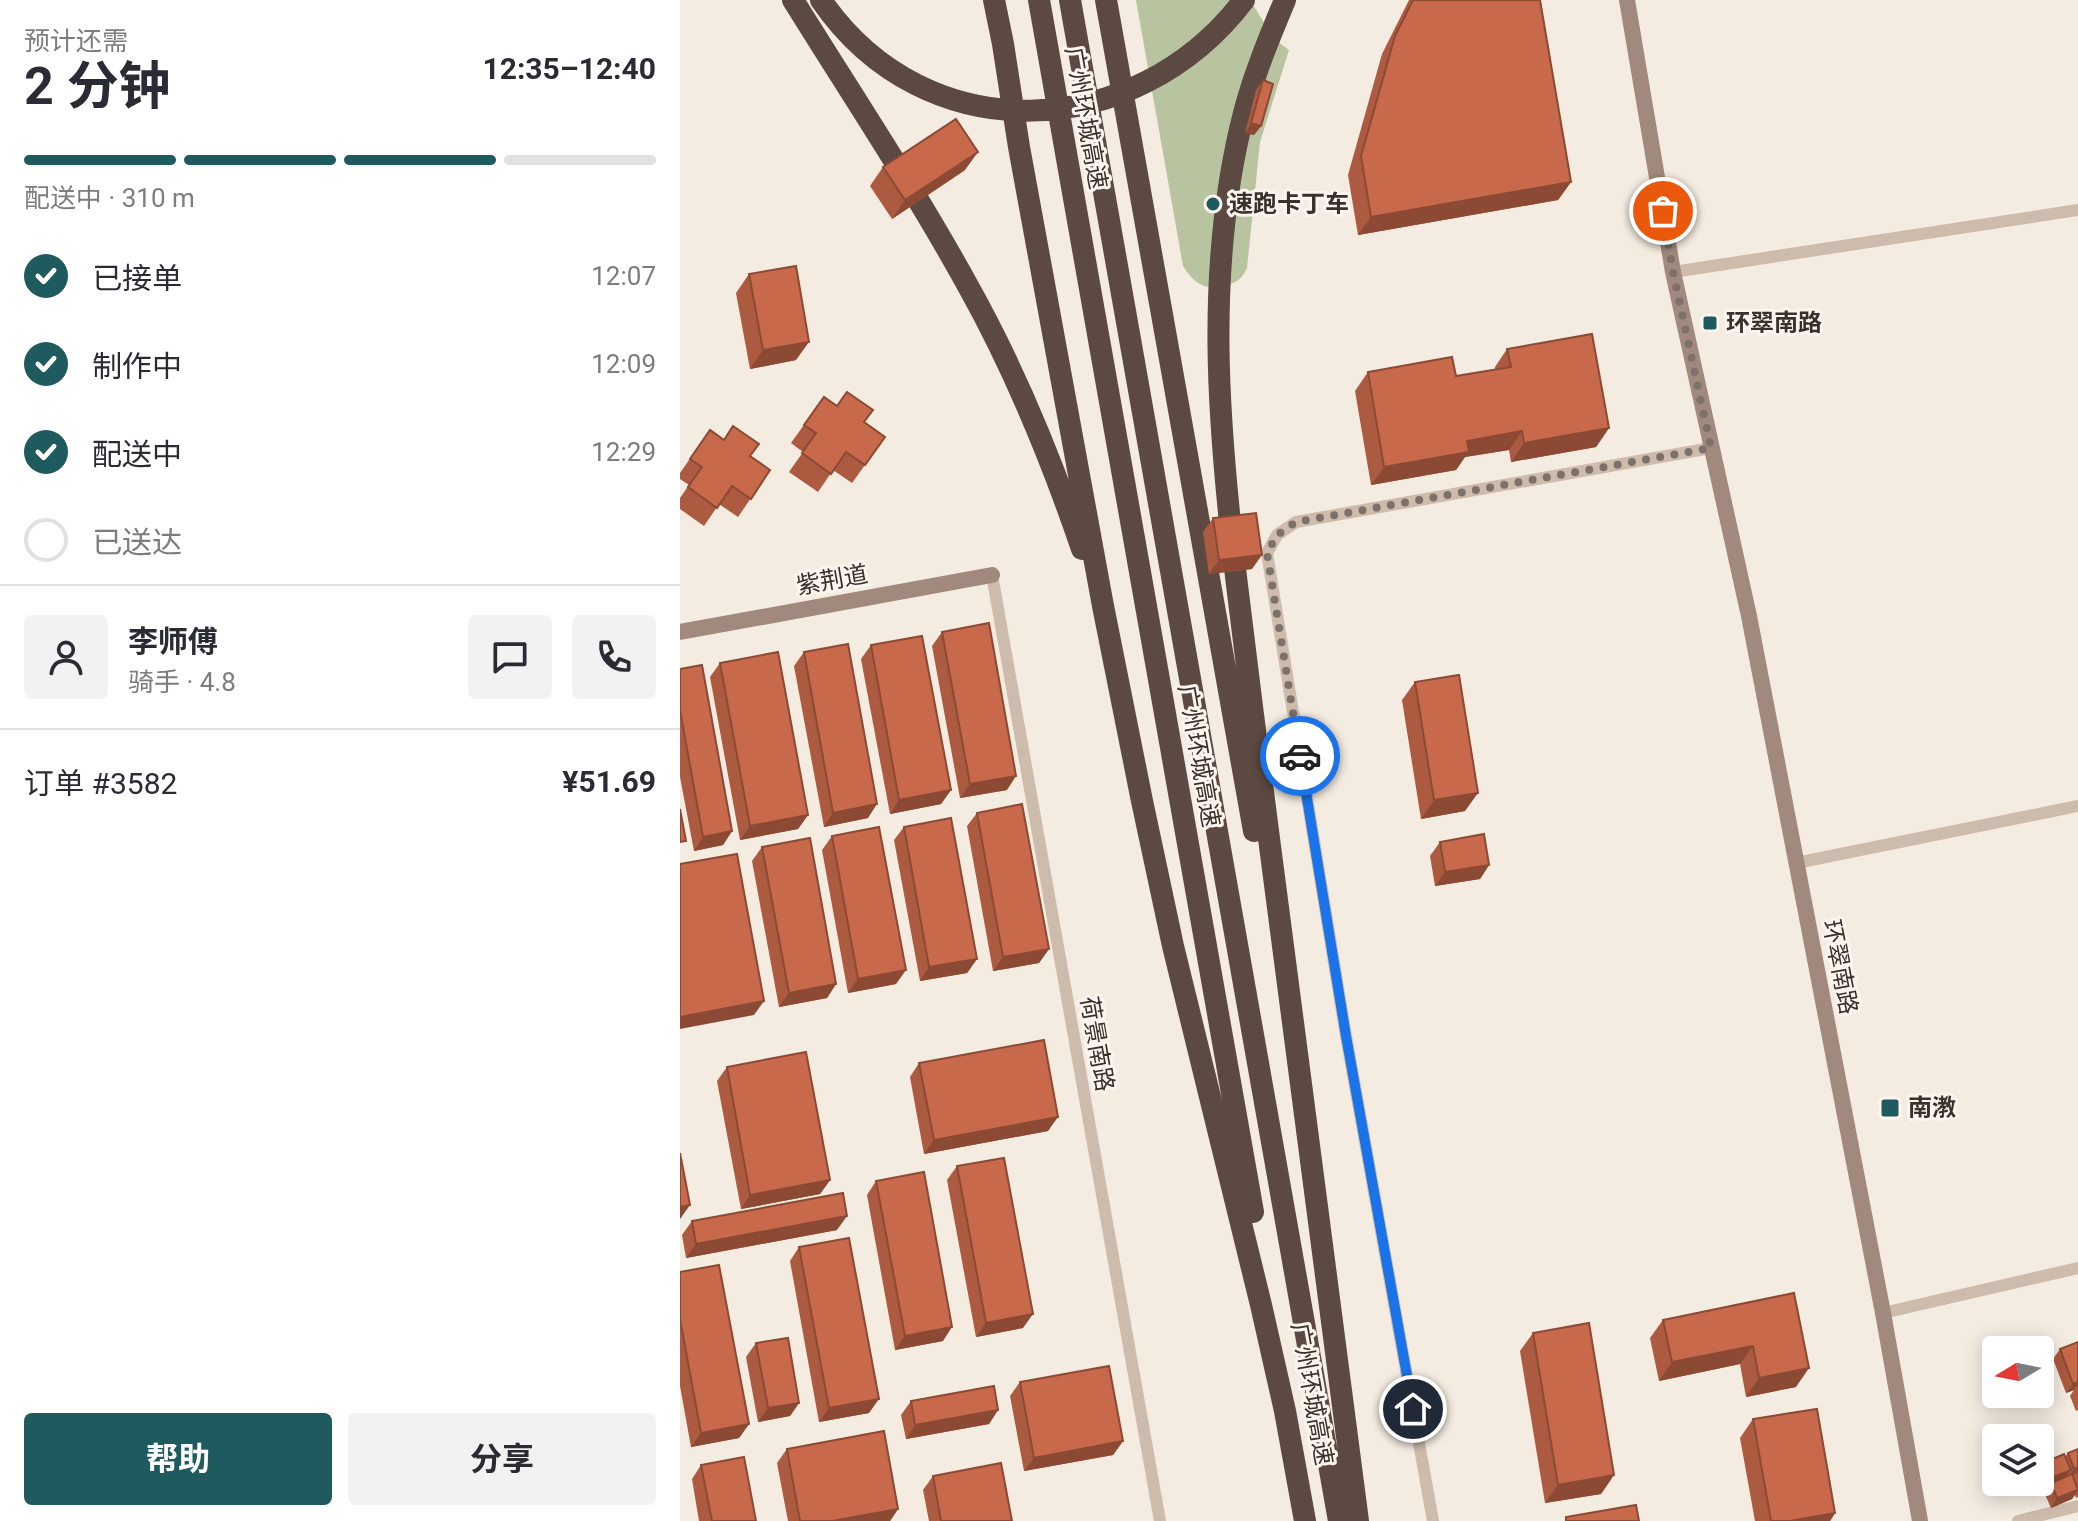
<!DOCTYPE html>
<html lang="zh">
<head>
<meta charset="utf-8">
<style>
	:root { --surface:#fff; --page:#f2f2f3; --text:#2b2b33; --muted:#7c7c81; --line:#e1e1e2; --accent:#1f5a5e }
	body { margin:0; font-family:Roboto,"Noto Sans SC",sans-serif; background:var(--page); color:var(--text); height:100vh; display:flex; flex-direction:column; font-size:30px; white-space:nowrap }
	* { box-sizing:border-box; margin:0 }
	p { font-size:26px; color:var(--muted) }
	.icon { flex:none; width:44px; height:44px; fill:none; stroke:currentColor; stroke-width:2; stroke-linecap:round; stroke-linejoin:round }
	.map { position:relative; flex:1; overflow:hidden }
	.drawer { display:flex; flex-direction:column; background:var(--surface); width:680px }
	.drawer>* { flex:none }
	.needle { width:52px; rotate:260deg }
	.fabs { position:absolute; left:1302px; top:1336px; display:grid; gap:16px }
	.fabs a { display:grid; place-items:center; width:72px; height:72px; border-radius:8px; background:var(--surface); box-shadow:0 4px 20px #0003; font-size:40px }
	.pin { position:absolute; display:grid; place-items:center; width:68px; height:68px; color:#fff; margin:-34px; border:4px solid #fff; border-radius:50%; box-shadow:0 2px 8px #0007 }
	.courier { position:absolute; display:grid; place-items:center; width:80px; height:80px; margin:-40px; border:6px solid #1a73e8; border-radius:50%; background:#fff; color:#222; box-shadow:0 2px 10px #0007 }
	.summary em { font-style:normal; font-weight:700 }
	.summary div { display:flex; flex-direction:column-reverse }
	.summary { display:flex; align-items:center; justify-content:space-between; height:136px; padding:0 24px }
	h1 { font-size:52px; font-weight:700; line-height:60px }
	.bar { display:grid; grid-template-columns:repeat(4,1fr); gap:12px 8px; align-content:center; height:96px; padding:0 24px }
	.bar i { height:10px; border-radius:6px; background:var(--line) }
	.bar .selected { background:var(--accent) }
	.bar p { grid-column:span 4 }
	.line { display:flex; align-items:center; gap:20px; padding:0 24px; border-top:2px solid var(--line) }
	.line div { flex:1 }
	.round { display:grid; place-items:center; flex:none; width:84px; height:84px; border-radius:8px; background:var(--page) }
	ol { padding:0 24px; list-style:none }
	li { display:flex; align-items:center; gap:24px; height:88px }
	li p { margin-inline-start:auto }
	li .icon { padding:8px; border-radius:50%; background:var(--accent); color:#fff; stroke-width:4 }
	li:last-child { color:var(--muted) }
	li i { width:44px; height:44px; border:4px solid var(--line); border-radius:50% }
	.action { display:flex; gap:16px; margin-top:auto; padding:16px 24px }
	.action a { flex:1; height:92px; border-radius:8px; background:var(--accent); color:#fff; font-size:32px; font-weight:700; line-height:92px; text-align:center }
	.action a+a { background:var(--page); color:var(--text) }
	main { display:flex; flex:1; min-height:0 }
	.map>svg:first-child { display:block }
	.green { fill:#b8c4a0 }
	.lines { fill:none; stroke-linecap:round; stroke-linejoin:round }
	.street { stroke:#cdbbac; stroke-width:12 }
	.secondary { stroke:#a18a7d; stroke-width:16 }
	.highway { stroke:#5c4a42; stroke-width:22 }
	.wall { fill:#ac5a40 }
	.shaded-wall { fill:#8c4a34 }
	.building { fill:#c8694b; stroke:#8c4a34; stroke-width:2 }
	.done { stroke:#7c716b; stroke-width:8; stroke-dasharray:0 14.4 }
	.route { stroke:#1a73e8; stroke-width:10 }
	.poi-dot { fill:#1f5a5e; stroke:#fbf5ee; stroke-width:3 }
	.labels { text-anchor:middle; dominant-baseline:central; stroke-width:6; stroke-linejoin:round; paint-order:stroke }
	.street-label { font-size:24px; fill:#3b302b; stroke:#fbf5ee }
	.poi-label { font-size:24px; font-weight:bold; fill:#3b302b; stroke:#fbf5ee; text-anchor:start }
</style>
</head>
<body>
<main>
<section class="drawer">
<div class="summary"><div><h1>2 分钟</h1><p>预计还需</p></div><em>12:35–12:40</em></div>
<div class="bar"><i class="selected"></i><i class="selected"></i><i class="selected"></i><i></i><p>配送中 · 310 m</p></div>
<ol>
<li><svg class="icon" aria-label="check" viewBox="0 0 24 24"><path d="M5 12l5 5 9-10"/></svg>已接单<p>12:07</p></li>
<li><svg class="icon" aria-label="check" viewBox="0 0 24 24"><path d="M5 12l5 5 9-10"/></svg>制作中<p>12:09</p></li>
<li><svg class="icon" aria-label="check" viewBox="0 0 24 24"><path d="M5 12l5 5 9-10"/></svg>配送中<p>12:29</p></li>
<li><i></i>已送达</li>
</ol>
<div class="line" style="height:144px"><a class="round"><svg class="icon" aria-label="person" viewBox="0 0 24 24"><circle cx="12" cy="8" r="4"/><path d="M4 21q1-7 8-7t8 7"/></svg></a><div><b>李师傅</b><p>骑手 · 4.8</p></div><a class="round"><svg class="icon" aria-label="chat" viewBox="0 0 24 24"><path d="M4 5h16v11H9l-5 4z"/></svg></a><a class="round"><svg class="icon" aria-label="phone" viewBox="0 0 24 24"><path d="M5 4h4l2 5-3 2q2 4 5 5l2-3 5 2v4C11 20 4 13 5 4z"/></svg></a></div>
<div class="line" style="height:104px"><div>订单 #3582</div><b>¥51.69</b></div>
<div class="action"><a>帮助</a><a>分享</a></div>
</section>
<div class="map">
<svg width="1398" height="1521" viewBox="0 0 1398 1521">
	<rect width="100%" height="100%" fill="#f4ebe1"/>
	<path class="green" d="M456 0H570L594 39 609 50 580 142 567 268C562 278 558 282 547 285 526 291 515 285 503 266Z"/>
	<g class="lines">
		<path class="street" d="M993 272 1398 210
			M312 575 480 1521
			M1116 863 1398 806
			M1203 1313 1398 1268
			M753 1521 666 1036 587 553 597 535 616 522 1031 448
			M1338 1521 1398 1506"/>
		<path class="secondary" d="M947 0 993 272 1069 616 1203 1313 1240 1521
			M0 632 312 575"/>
		<path class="highway" d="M113 0C172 95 234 188 288 286 335 370 371 458 402 549
			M141 0C246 153 456 142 564 0
			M314 0 323 44 339 147 423 606 462 801 493 946 581 1305 605 1411 625 1521
			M359 0 573 1212
			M390 0 659 1521
			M426 0 574 831
			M605 0C590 36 575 72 565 109 524 265 538 427 557 585 568 675 579 764 591 854 620 1076 651 1298 678 1521"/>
	</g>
	<path class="wall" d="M729 0H860L891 182 878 200 678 235 668 175 702 54Z
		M583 80 581 126 574 135 565 133 576 90Z
		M203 167 285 170 212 219 190 186Z
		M69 274 116 360 70 369 56 293Z
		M827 349 929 428 916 447 831 462 829 450 785 457 776 470 691 485 675 391 688 372 776 376 815 369V367Z
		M144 397 205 437 172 483 153 470 138 492 109 472 123 452 111 443Z
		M30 430 90 470 58 517 39 504 24 526 0 509V498L9 485 0 479V473Z
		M533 518 572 569 529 574 523 532Z
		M262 632 327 790 280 798 252 646Z
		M191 645 271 790 261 804 210 814 181 659Z
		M124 652 188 818 144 827 114 666Z
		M40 663 128 815 118 829 60 840 30 677Z
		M0 669 52 831 43 845 14 851 0 777Z
		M735 682 785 811 741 819 722 700Z
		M297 813 369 949 359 963 313 971 287 826Z
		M224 827 297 959 287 973 240 981 214 840Z
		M152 836 216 984 168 993 142 850Z
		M760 842 809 865 800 879 755 886 750 856Z
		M82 847 156 984 147 998 99 1007 72 861Z
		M239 1063 368 1131 244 1154 230 1077Z
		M47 1067 150 1180 140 1194 61 1209 37 1081Z
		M277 1166 343 1328 296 1337 267 1180Z
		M196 1181 263 1341 215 1350 187 1195Z
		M12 1221 157 1230 6 1258 2 1235Z
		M119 1247 189 1413 139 1422 110 1261Z
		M0 1272 69 1424 59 1438 11 1447 0 1386Z
		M1114 1293 1116 1387 1066 1397 1060 1364 979 1381 970 1338 983 1320Z
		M853 1333 934 1475 921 1494 865 1503 840 1351Z
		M1398 1342V1410L1396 1411 1390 1396 1394 1390 1386 1393 1373 1359 1380 1349Z
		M76 1343 119 1403 110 1416 78 1422 66 1357Z
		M340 1382 443 1441 433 1455 344 1471 330 1396Z
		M231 1401 318 1410 309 1424 226 1439 221 1415Z
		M1073 1419 1155 1513 1150 1521H1075L1060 1438Z
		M107 1449 218 1509 210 1521H108L97 1463Z
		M1398 1449V1497L1396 1498 1395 1495 1392 1499 1371 1508 1364 1492 1369 1486 1363 1488 1360 1481V1467L1363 1463 1385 1457 1388 1453Z
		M21 1465 76 1521H19L12 1479Z
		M253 1476 332 1521H249L243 1490Z"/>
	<path class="shaded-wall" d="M571 123 581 126 574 135 565 133Z
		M298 152 285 170 212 219 225 200Z
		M891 182 878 200 678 235 691 217Z
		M129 342 116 360 70 369 83 350Z
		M929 428 916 447 831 462 844 443Z
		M842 431 829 450 785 457 776 470 691 485 704 467 787 441Z
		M582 555 572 569 529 574 539 560Z
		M336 776 327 790 280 798 290 784Z
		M271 790 261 804 210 814 219 800Z
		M798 793 785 811 741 819 754 800Z
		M197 804 188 818 144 827 153 813Z
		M128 815 118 829 60 840 70 826Z
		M52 831 43 845 14 851 23 837Z
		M809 865 800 879 755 886 765 872Z
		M369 949 359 963 313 971 323 957Z
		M297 959 287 973 240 981 249 967Z
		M226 970 216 984 168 993 178 979Z
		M156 984 147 998 99 1007 109 993Z
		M84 1001 74 1015 0 1029V1017Z
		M378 1117 368 1131 244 1154 254 1140Z
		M150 1180 140 1194 61 1209 70 1195Z
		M10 1205 0 1219V1207Z
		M167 1216 157 1230 6 1258 16 1244Z
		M353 1314 343 1328 296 1337 306 1323Z
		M272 1327 263 1341 215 1350 225 1336Z
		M1073 1346 1060 1364 979 1381 992 1362Z
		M1129 1368 1116 1387 1066 1397 1079 1378Z
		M1398 1382V1388L1396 1386 1394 1390 1386 1393 1393 1384Z
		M199 1399 189 1413 139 1422 149 1408Z
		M119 1403 110 1416 78 1422 88 1408Z
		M318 1410 309 1424 226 1439 235 1425Z
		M69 1424 59 1438 11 1447 21 1433Z
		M443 1441 433 1455 344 1471 354 1458Z
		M1398 1467V1474L1396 1473 1394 1475 1388 1478 1394 1469Z
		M1391 1470 1384 1479 1371 1483 1369 1486 1363 1488 1369 1479Z
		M934 1475 921 1494 865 1503 878 1485Z
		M1398 1490 1392 1499 1371 1508 1377 1498Z
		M218 1509 210 1521H152Z
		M1155 1513 1150 1521H1110Z"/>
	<path class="building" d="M733 0H860L891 182 691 217 681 156 715 36Z
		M583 80 593 84 581 126 571 123Z
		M276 119 298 152 225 200 203 167Z
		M116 266 129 342 83 350 69 274Z
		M912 334 929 428 844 443 842 431 787 441 789 452 704 467 688 372 772 357 776 376 831 367 827 349Z
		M167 392 193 410 184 422 205 437 185 465 166 452 151 474 122 453 136 433 124 425 144 397 157 406Z
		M53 426 79 444 70 456 90 470 71 499 52 486 37 508 8 487 22 467 10 459 30 430 44 440Z
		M576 513 582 555 539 560 533 518Z
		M309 623 336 776 290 784 262 632Z
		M242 636 271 790 219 800 191 645Z
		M168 644 197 804 153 813 124 652Z
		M98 652 128 815 70 826 40 663Z
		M22 665 52 831 23 837 0 710V669Z
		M779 675 798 793 754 800 735 682Z
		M342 804 369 949 323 957 297 813Z
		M0 809 6 841 0 842Z
		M271 818 297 959 249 967 224 827Z
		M199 827 226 970 178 979 152 836Z
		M804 834 809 865 765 872 760 842Z
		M130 838 156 984 109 993 82 847Z
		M57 854 84 1001 0 1017V864Z
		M364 1040 378 1117 254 1140 239 1063Z
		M126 1052 150 1180 70 1195 47 1067Z
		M0 1153 10 1205 0 1207Z
		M324 1158 353 1314 306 1323 277 1166Z
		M244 1172 272 1327 225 1336 196 1181Z
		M163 1193 167 1216 16 1244 12 1221Z
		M169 1238 199 1399 149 1408 119 1247Z
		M39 1265 69 1424 21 1433 0 1319V1272Z
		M1114 1293 1129 1368 1079 1378 1073 1346 992 1362 983 1320Z
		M909 1323 934 1475 878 1485 853 1333Z
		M108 1338 119 1403 88 1408 76 1343Z
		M1398 1342V1382L1393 1384 1380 1349Z
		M429 1366 443 1441 354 1458 340 1382Z
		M314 1386 318 1410 235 1425 231 1401Z
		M1137 1409 1155 1513 1110 1521H1091L1073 1419Z
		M204 1431 218 1509 152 1521H120L107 1449Z
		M1398 1449V1467L1394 1469 1388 1453Z
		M1384 1454 1391 1470 1369 1479 1363 1463Z
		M64 1457 76 1521H32L21 1465Z
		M321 1463 332 1521H261L253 1476Z
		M1392 1474 1398 1490 1377 1498 1371 1483Z
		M956 1505 959 1521H886V1517Z"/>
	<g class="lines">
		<path class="done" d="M620 756 587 553 597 535 616 522 1031 448 993 272 983 211"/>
		<path class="route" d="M620 756 666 1036 733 1409"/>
	</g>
	<g class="poi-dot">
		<circle cx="533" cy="204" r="8"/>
		<rect x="1022" y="315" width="16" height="16" rx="4"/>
		<rect x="1200" y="1098" width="20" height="20" rx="4"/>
	</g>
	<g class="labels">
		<g class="street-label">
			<text transform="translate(406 118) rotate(80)">广州环城高速</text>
			<text transform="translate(152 580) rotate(-10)">紫荆道</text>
			<text transform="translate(519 756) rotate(80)">广州环城高速</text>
			<text transform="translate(1160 967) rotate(79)">环翠南路</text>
			<text transform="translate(417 1044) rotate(80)">荷景南路</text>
			<text transform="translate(632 1394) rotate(80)">广州环城高速</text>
		</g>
		<g class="poi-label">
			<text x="549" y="204">速跑卡丁车</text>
			<text x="1046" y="323">环翠南路</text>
			<text x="1228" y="1108">南漖</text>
		</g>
	</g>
</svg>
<div class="fabs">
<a><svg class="needle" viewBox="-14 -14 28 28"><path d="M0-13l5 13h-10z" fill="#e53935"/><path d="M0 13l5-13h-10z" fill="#7c7c81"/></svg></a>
<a><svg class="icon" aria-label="layers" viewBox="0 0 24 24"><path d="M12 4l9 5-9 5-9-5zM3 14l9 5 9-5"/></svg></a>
</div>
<div class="pin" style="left:983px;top:211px;background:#ea580c"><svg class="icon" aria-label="bag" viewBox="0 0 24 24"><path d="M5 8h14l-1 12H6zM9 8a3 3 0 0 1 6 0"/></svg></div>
<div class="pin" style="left:733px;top:1409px;background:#1f2937"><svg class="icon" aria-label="home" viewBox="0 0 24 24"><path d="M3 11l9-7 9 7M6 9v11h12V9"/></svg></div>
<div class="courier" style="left:620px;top:756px"><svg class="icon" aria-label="car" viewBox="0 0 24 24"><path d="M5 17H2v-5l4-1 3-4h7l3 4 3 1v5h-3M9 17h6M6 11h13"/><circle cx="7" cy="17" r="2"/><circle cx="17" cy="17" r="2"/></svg></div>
</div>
</main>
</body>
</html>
